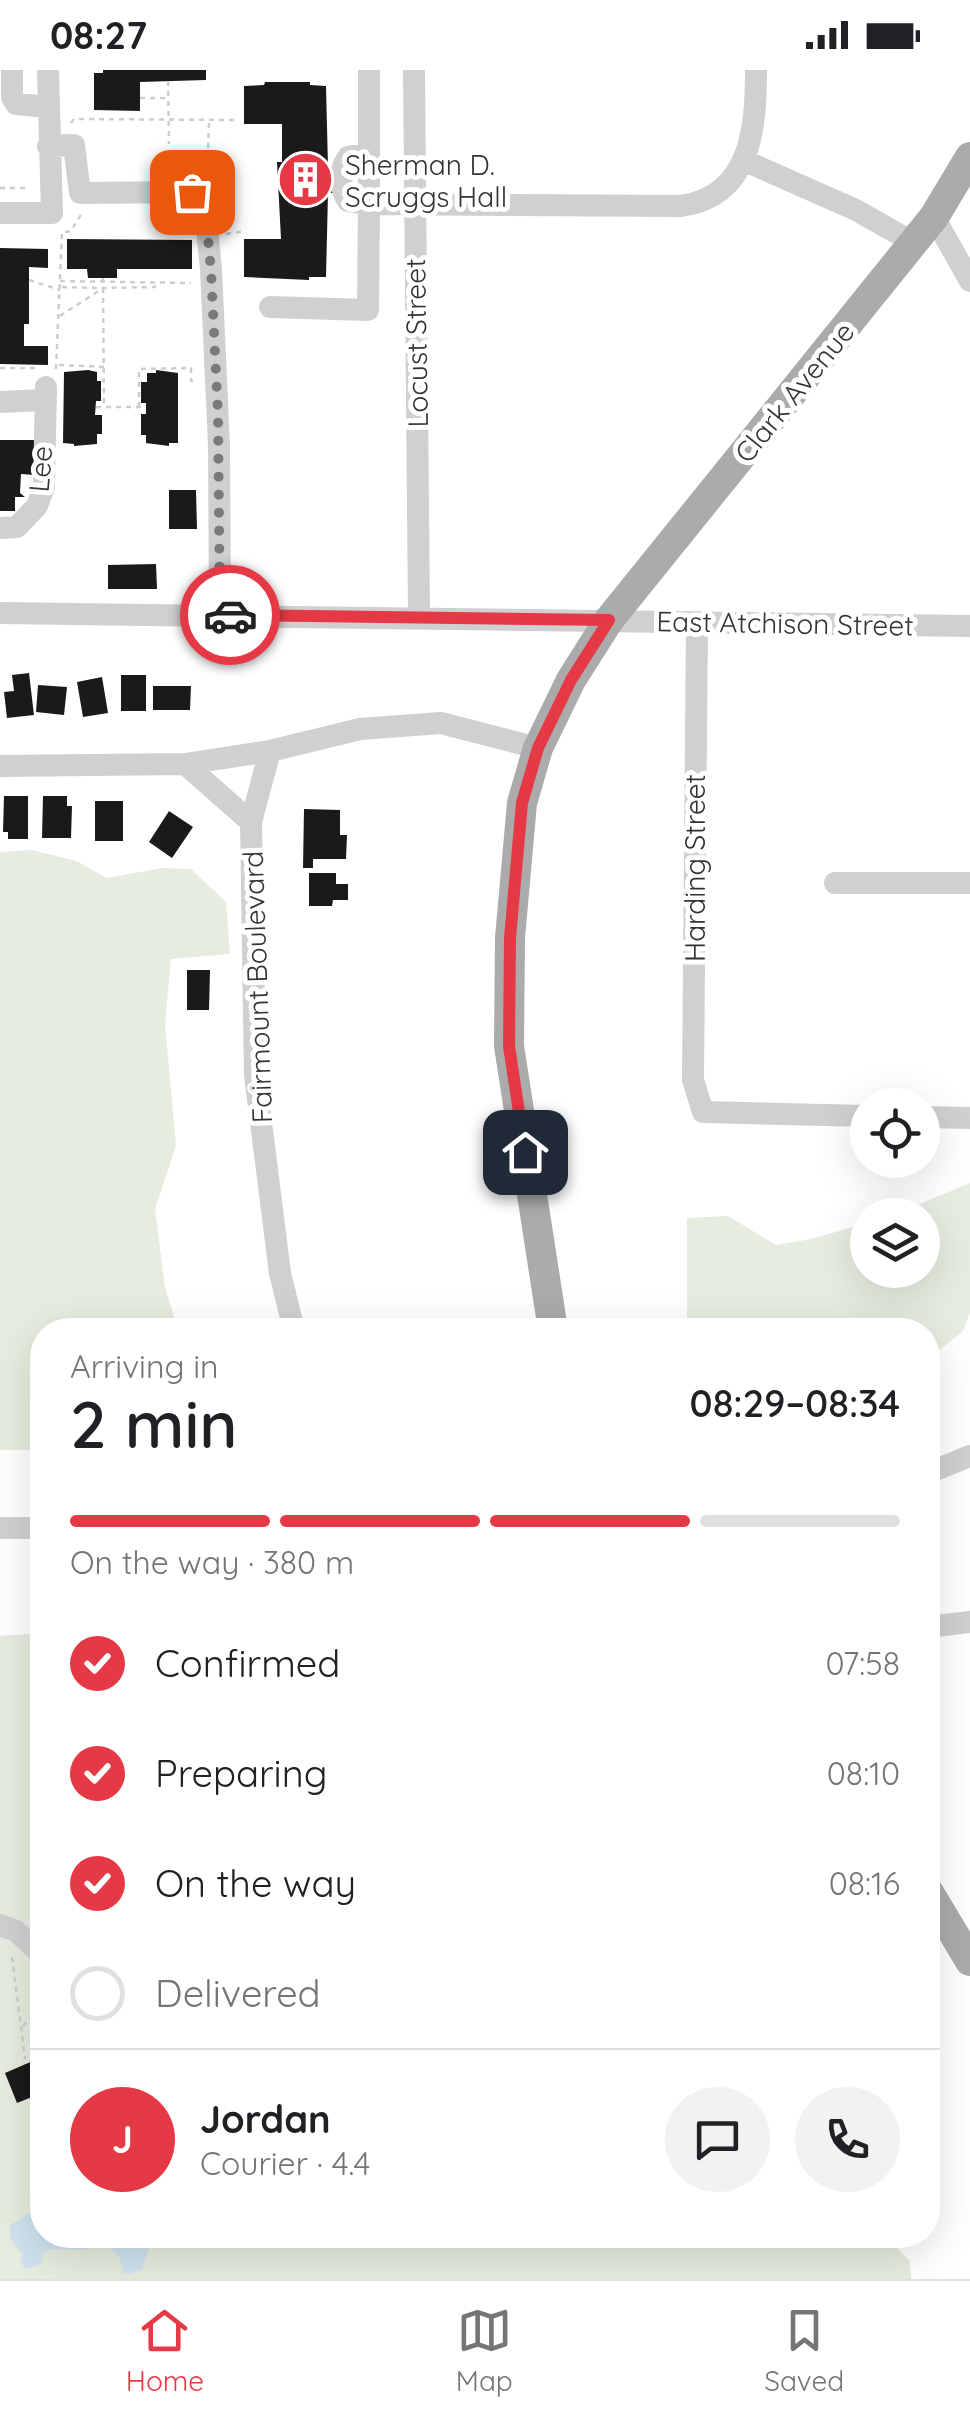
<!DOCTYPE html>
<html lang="en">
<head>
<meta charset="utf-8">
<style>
	:root { --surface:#fff; --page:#f2f2f2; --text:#202124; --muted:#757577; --line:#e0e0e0; --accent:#e63946 }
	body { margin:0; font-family:Quicksand,sans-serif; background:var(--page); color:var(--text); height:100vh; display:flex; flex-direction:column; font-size:38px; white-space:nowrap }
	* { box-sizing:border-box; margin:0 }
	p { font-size:32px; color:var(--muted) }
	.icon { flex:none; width:55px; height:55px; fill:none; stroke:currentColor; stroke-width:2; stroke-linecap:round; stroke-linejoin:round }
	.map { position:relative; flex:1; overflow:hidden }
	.details { position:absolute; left:30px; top:1248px; width:910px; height:930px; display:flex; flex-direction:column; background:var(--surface); border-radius:40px; box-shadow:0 10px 40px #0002 }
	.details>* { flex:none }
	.buttons { position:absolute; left:850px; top:1018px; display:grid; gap:20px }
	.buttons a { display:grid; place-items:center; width:90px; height:90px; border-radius:50%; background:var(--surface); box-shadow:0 10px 40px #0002; font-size:50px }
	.pin { position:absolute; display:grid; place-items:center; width:85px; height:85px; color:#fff; margin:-42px; border-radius:20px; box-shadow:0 5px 15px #0006 }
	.courier { position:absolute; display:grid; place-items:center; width:100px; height:100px; margin:-50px; border:8px solid #e63946; border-radius:50%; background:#fff; color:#222; box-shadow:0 2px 12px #0007 }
	.head em { font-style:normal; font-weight:600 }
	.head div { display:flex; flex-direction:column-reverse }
	.head { display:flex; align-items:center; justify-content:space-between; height:170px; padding:0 40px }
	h1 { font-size:65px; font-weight:600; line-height:75px }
	.bar { display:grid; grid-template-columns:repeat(4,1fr); gap:15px 10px; align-content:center; height:120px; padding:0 40px }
	.bar i { height:12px; border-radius:8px; background:var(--line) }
	.bar .active { background:var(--accent) }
	.bar p { grid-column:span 4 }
	.line { display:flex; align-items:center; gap:25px; padding:0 40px; border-top:2px solid var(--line) }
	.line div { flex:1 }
	.round { display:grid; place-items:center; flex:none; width:105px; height:105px; border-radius:52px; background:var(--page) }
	ol { padding:0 40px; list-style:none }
	li { display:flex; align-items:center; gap:30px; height:110px }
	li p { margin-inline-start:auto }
	li .icon { padding:10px; border-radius:50%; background:var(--accent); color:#fff; stroke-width:4 }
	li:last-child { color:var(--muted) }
	li i { width:55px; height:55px; border:5px solid var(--line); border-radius:50% }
	.status { display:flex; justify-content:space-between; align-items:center; height:70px; padding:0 50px; background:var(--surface); direction:ltr }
	.status svg { height:28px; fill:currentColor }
	.dock { display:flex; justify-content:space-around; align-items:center; height:140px; border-top:2px solid var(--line); background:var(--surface); font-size:28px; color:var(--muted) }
	.dock a { display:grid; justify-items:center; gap:5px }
	.dock .active { color:var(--accent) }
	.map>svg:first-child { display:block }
	.green { fill:#e6ecdf }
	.water { fill:#cfe2ee }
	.building { fill:#1a1a1a }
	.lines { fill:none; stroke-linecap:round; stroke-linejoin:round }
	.path { stroke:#cdcdcd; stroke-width:2.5; stroke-dasharray:5 5; stroke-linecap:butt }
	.minor { stroke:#d0d0d0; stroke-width:22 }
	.major { stroke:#ababab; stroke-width:30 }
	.done { stroke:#7a7a7a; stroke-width:10; stroke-dasharray:0 18 }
	.route { stroke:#e63946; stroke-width:12 }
	.labels { text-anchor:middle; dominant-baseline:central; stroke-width:10; stroke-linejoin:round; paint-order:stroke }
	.poi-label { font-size:28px; fill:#333; stroke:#fff; text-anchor:start }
	.street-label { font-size:28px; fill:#333; stroke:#fff }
</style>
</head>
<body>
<div class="status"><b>08:27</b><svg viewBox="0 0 49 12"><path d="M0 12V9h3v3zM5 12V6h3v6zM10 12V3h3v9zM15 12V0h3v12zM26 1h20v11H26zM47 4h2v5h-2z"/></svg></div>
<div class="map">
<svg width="970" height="2209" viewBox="0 0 970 2209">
	<rect width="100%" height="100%" fill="#fff"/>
	<path class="green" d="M32 780 76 791 107 808 162 798 191 799 226 832 230 884 171 889 165 954 176 1076 155 1139 165 1217 178 1260H42V1380H0V782Z
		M970 1113V1243L963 1261 933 1285 928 1286V1260H687V1148L728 1146 776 1175 811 1169 867 1153 868 1200H922V1145H893Z
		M42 1563V2165H884L910 2191 911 2209H0V1566Z"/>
	<path class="water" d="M39 2138H42V2165H153L142 2199 131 2204 123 2202 119 2187 108 2176C97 2175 85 2181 75 2180 62 2178 57 2178 43 2182L42 2193 26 2199 21 2193 23 2185 10 2168V2155Z"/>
	<path class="building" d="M103 0H206V10L140 12V41L94 40V3H103Z
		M265 12H310V15L326 16 328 97 334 98 335 123H328L326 207H309V210L244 207V169H281L277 92H282V54H244V16L264 15Z
		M67 169 192 170V199H117V208H88L87 199H67Z
		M0 178 48 179V198L29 197V254H24V276H48V295L0 294Z
		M88 300 97 302V311H101V331H96L95 345H102V364H97V374L74 376V374L63 373 64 302Z
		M156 300 178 303V373H169V376L146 373V365H141V344H146V333H141V312H147V303H156Z
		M0 370H35V405L21 404 20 423 25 427H15V441H0Z
		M169 420H196L197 459H169Z
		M156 494 157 519H108V495Z
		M29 603 34 645 7 648 4 622 14 621 12 605Z
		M121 605H146V641H121Z
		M102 607 108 643 83 647 77 612Z
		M38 615 67 617 64 645 36 642Z
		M153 616H191L190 640H153Z
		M4 726H28V769H8V762H3Z
		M43 726H67V736H72L71 768H42Z
		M95 731H123V771H95Z
		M304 739 340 740V765H347L346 789H313V798H303Z
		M169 741 193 757 172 788 149 772Z
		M309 803H336V814H348V830H333L332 836H309Z
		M187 900H210L209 940H187Z
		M42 1987V2023L17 2033 5 2003Z"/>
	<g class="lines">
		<path class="path" d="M168 11 169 74
			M140 28H167
			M71 53 74 49 238 50
			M207 108 209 51
			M0 118H29
			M65 162 71 161 82 143
			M226 164 245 161
			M103 208 104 337
			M29 210 60 220
			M60 211 191 213
			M62 217 99 218
			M60 246 103 218 155 217V214
			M59 295 106 297
			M0 298H38
			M56 299 62 162
			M96 337H146
			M139 337V299L191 298V311H197
			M35 1852 42 1841
			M12 1887 25 1989
			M23 1956 42 1936"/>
		<path class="minor" d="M12 0V27L16 34 48 37
			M369 0V134L681 136C752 126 756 56 756 0
			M414 0 419 547
			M48 76 74 75 80 123 192 122 207 158 211 199 219 376 220 545
			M743 90 856 140 914 173
			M0 143H52L48 0
			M934 147 970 211
			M270 237 368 240 369 134 348 131C339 118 339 100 348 87L369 84
			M0 332 45 330
			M0 458 17 457 37 436 44 417 46 317
			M0 543 970 556
			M697 552 693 1010 703 1042 868 1046
			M270 681 251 752 255 1005 280 1203 294 1260
			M185 694 251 752
			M0 696 185 694 270 681 360 659 441 653 538 678
			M835 813H970
			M922 1047 970 1048
			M928 1403 970 1386
			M0 1458H42
			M928 1557 970 1552
			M0 1855 16 1861 42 1885"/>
		<path class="major" d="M553 1260 509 976 510 868 522 733 538 678 571 610 609 550 934 147 970 87
			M928 1821 970 1891"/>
	</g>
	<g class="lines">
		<path class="done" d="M192 122 207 158 211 200 218 344 220 545H230"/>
		<path class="route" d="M230 545 609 550 571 610 538 678 522 733 510 868 509 976 525 1082"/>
	</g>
	<defs>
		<symbol id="building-disc" viewBox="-11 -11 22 22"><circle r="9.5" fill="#e63946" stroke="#fff"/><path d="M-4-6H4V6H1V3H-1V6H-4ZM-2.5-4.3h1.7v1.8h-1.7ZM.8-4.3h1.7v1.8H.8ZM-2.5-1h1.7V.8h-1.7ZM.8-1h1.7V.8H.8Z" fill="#fff"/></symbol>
	</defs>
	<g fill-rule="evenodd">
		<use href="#building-disc" x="274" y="78" width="63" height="63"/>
	</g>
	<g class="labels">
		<g class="poi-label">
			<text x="345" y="94">Sherman D.<tspan x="345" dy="32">Scruggs Hall</tspan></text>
		</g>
		<g class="street-label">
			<text transform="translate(416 273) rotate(-91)">Locust Street</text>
			<text transform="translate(794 322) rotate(-51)">Clark Avenue</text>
			<text transform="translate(40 399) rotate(-85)">Lee</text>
			<text transform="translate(785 553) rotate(1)">East Atchison Street</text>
			<text transform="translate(694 798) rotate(-90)">Harding Street</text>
			<text transform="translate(257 917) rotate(-92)">Fairmount Boulevard</text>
		</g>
	</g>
</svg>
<div class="buttons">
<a><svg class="icon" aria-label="locate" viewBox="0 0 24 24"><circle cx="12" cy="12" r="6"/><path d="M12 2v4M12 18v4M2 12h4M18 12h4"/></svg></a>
<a><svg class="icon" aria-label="layers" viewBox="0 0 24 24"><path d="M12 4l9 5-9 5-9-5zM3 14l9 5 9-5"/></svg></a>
</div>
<div class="pin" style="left:192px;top:122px;background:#ea580c"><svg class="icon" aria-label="bag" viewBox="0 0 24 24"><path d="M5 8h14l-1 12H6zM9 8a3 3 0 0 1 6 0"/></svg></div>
<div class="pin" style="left:525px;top:1082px;background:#1f2937"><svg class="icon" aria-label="home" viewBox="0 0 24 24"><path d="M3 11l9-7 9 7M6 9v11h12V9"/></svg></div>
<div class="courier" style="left:230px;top:545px"><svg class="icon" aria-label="car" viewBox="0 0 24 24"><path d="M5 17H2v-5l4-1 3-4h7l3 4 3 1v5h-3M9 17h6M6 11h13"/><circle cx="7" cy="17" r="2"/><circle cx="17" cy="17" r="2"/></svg></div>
<section class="details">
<div class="head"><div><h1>2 min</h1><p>Arriving in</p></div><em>08:29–08:34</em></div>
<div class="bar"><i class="active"></i><i class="active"></i><i class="active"></i><i></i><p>On the way · 380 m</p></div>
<ol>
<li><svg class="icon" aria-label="check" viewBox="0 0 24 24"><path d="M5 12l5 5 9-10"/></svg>Confirmed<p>07:58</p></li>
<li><svg class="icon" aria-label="check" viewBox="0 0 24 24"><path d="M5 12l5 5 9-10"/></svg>Preparing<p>08:10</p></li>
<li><svg class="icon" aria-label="check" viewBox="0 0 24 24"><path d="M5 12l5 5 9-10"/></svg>On the way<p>08:16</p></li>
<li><i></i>Delivered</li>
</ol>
<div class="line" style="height:180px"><b class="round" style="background:var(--accent);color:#fff">J</b><div><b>Jordan</b><p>Courier · 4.4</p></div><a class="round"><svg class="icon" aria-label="chat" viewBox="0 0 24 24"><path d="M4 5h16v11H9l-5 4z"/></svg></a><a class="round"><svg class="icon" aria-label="phone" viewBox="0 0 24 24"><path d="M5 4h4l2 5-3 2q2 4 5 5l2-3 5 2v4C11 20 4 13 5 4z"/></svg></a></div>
</section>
</div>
<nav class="dock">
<a class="active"><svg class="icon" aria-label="home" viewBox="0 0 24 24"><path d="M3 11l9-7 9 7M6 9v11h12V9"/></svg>Home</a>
<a><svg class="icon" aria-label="map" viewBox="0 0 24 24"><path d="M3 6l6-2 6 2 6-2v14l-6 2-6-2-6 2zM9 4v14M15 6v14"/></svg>Map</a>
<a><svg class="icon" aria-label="saved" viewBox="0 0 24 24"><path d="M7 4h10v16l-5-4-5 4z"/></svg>Saved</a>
</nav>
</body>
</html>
